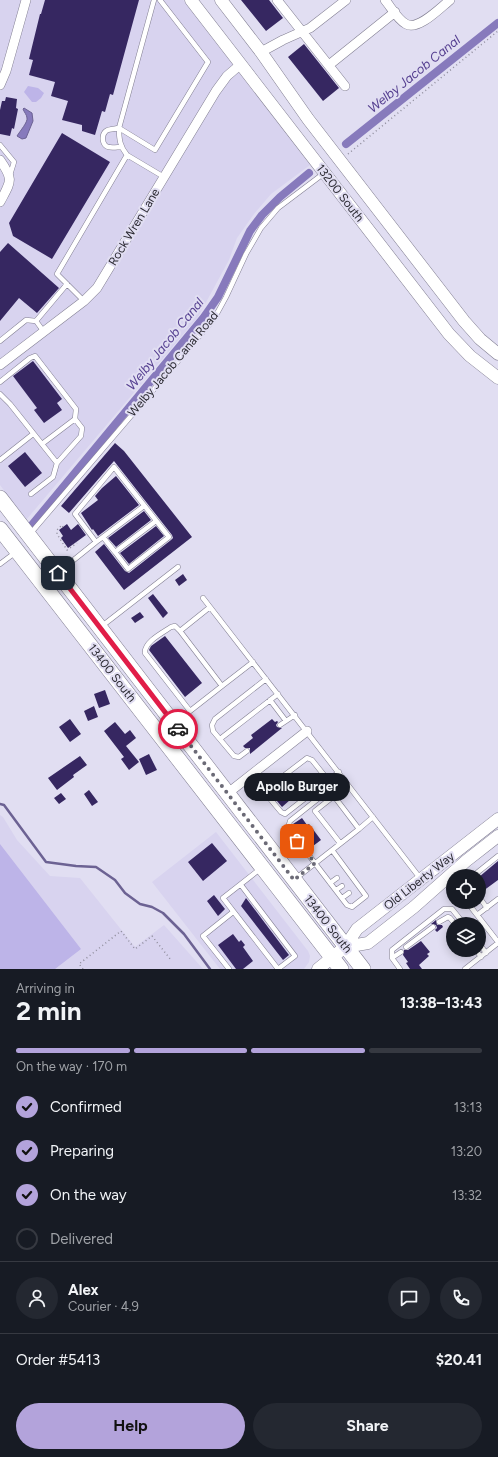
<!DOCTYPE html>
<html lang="en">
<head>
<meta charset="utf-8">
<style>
	:root { --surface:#171b24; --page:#242831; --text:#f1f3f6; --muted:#9ea1a6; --line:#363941; --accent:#b3a3db }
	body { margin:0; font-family:Figtree,sans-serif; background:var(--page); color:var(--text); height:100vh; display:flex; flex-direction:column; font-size:15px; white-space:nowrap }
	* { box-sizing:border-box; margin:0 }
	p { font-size:13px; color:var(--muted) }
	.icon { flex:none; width:22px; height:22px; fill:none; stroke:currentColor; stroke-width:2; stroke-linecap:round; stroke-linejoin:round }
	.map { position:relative; height:969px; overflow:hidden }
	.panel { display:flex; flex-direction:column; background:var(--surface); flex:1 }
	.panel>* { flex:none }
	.buttons { position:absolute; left:446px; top:869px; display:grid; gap:8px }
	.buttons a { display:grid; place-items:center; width:40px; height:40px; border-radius:50%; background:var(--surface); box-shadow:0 2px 10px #0003; font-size:20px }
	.pin { position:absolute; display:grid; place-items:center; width:34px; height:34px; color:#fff; margin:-17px; border-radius:8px; box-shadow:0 2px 6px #0006 }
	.courier { position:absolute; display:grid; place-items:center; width:40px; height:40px; margin:-20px; border:3px solid #e11d48; border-radius:50%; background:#fff; color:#222; box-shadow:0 1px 5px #0007 }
	.bubble { position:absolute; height:28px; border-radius:14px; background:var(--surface); box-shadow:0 2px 10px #0003; font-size:13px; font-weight:700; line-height:28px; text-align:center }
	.headline em { font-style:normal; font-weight:700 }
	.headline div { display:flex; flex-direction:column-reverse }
	.headline { display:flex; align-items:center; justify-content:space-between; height:68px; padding:0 16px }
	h1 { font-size:26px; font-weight:700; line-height:30px }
	.bar { display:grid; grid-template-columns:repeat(4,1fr); gap:6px 4px; align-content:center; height:48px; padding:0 16px }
	.bar i { height:5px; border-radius:3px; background:var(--line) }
	.bar .selected { background:var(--accent) }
	.bar p { grid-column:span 4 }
	.line { display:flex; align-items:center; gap:10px; padding:0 16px; border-top:1px solid var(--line) }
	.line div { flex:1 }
	.round { display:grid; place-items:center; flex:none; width:42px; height:42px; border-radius:21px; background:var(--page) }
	ol { padding:0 16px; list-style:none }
	li { display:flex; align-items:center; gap:12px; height:44px }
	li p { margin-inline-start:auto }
	li .icon { padding:4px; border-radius:50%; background:var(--accent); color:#111; stroke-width:4 }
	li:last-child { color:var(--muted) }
	li i { width:22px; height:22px; border:2px solid var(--line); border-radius:50% }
	.primary-button { display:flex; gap:8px; margin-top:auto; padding:8px 16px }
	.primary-button a { flex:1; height:46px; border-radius:24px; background:var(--accent); color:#111; font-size:16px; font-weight:700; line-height:46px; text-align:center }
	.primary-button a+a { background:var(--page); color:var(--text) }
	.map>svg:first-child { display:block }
	.built { fill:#d8d3ef }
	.green { fill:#bdb4e8 }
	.water { fill:#877abc; stroke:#6c6293 }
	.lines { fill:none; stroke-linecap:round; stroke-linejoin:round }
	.stream { stroke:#6c6293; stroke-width:2.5 }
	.canal { stroke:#877abc; stroke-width:8 }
	.building { fill:#362761 }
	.service-casing { stroke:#827f92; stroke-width:5.5 }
	.minor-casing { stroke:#827f92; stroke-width:10 }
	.tertiary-casing { stroke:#827f92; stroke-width:13 }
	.primary-casing { stroke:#827f92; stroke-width:16 }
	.path { stroke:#908e9d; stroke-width:1.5; stroke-dasharray:1 3; stroke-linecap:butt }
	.service { stroke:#fff; stroke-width:4.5 }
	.minor { stroke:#fff; stroke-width:9 }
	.tertiary { stroke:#fff; stroke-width:12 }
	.primary { stroke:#fff; stroke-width:15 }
	.done { stroke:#6b6a76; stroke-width:4; stroke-dasharray:0 7.2 }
	.route { stroke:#e11d48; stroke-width:5 }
	.labels { text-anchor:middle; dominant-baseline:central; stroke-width:4; stroke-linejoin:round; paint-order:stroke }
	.street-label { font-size:12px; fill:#2c2b33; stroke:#e1def2 }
	.water-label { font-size:13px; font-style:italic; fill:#553f90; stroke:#e1def2 }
</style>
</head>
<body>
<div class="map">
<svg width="498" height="969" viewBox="0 0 498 969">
	<rect width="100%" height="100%" fill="#e1def2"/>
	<path class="built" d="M0 0H183L310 165 271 194 254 214 237 238 229 260 198 317 26 520 0 485Z
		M0 815 3 817 17 840 50 876 80 878 135 947 164 925 203 969H0Z
		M216 832 308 951 310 956 309 962 304 969H220L152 882Z"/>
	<path class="green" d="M28 86 38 88 44 93 41 98 36 102H32L24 92Z
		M0 844 81 949 55 969H0Z"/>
	<path class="water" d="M24 108 32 113 33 121 26 138 22 139 17 136C20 131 28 122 27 118 27 115 24 112 23 109Z"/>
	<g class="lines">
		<path class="stream" d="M0 804 4 805 46 862 76 866 96 867 115 880 125 893 140 904 152 907 163 913 184 934 210 969"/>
		<path class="canal" d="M346 144 498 23
			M31 526 204 317 218 297 250 231 262 215 280 197 309 173"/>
	</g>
	<path class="building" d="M45 0H139L113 95 110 94 105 112 102 111 95 135 82 131V125L62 120 68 101 51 96 55 82 29 75 33 60 29 59 40 14H41Z
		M241 0H269L283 18 266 31Z
		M304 44 339 88 323 101 288 57Z
		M6 97 17 99 16 108 18 109 14 129 12 128 10 136 0 134V110L2 101H5Z
		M62 133 110 162 52 259 13 236 9 223Z
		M8 243 59 288 37 313 19 298 0 321V252Z
		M33 361 62 399 57 403 62 410 44 423 34 410 37 408 13 376Z
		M115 443 124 451 192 537 124 590 95 552 104 544 125 571 129 573 171 540 173 538 172 535 114 461 69 513 61 506Z
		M25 452 42 473 25 487 8 466Z
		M116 476 139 505 98 536 93 529 92 530 81 513 98 500 95 496 102 488Z
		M144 511 151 520 116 547 108 538Z
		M67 524 71 530 78 524 86 535 68 548 61 538 63 536 59 530Z
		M156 526 164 536 129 564 120 553Z
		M183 574 187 580 179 586 175 580Z
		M153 594 168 613 163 618 148 598Z
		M140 612 144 617 135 623 131 618Z
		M165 636 202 683 185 697 149 650 151 646Z
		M105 690 110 704 99 708 94 694Z
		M94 706 98 717 88 721 84 711Z
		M70 719 81 734 70 742 59 727Z
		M272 719 275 722 277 721 278 722 276 725 277 727 282 728 250 754V748H245L243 746 253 738 251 735Z
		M115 722 125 734 130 730 136 738 126 746 139 762 129 770 121 759 124 757 104 731Z
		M149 754 157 770 146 775 139 759Z
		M80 756 87 765 73 775 74 777 57 790 48 778Z
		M89 790 98 802 92 806 84 794Z
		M278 790 281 794 283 792 290 800 282 807 272 795Z
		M61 793 66 799 59 804 54 798Z
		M302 818 307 825 309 824 321 840 309 849 292 827 293 824Z
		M212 843 227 861 203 881 188 862Z
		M498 861V880L483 891 479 885V877Z
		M214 895 225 909 218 916 207 901Z
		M246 898 289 955 283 960 241 906Z
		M436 920 437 925H442L443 927 437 932 435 930 437 928 436 925 431 924Z
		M233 934 239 942 241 940 245 945 243 947 253 961 243 969H236L218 945Z
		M421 941 430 952 427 954 429 956 419 965 422 969H410L406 963 408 962 403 955 404 950H408Z"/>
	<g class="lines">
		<defs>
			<path id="service" d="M154 0 119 128 155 150 208 62 160 0
				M0 145 14 162 10 175
				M127 155 164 177
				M84 301 57 274 127 155C120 146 119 140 119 128 115 129 109 129 106 131 101 135 102 145 108 147 112 148 118 147 121 147
				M44 332 36 321 67 284
				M0 341 26 320 36 321
				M0 382 30 358 35 356 76 409 75 419
				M0 394 10 404 57 463 53 477 31 494
				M42 444 75 419 82 428 81 436 57 463
				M0 460 33 434
				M30 534 214 319 226 297 246 254 261 228 278 208 323 174
				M103 537 96 542 75 514 114 467 169 537 128 569 115 552 156 521
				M115 552 103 537 144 506
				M0 564 16 552
				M60 571 96 542
				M203 598 420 878
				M210 607 180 631 222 686 253 662
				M102 626 178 567
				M180 631 175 626 171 627C162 633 144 642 145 653L190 711
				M270 700 286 721
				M176 722 222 686
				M280 725 295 715
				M220 739 278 694
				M247 751 239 757 234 756 213 731 212 725 215 719 266 679
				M328 780 312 760 307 758 269 787 266 794 281 812 285 814 339 772
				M324 783 359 829 373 817
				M329 790 290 821 288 828 347 905 352 907 366 896 332 850
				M334 796 315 811 340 843
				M260 869 223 898 278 969
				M473 876 498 856
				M295 879 359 829
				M330 883 337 878
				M241 885 295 956 278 969
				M336 890 342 886
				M479 897 487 908
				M342 898 349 893
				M467 902 498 942
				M477 915 498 899
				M439 922 448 917 450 918 455 924
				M479 943 486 953
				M406 947 433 927
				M476 950 481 957
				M392 958 401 952
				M229 969 203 936 233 912
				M400 969 392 958V950L444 909H452L464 924
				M465 969 498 943"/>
			<path id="minor" d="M277 0 345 86
				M385 0C391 7 397 19 406 24 418 31 440 8 450 0
				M261 52 283 40 310 28 346 0
				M329 65 395 12
				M0 85 6 71 26 0
				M0 160C14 180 11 181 0 202
				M0 365 84 301 97 288 216 91 227 76 241 64
				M228 793 307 731"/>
			<path id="tertiary" d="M191 0 449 334 470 356 498 378
				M221 0 261 52 308 119 464 321 480 339 498 354
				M345 947 368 943 414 907 466 861 498 836
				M318 969 345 947 357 929 498 819"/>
			<path id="primary" d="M0 498 363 969
				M0 529 341 969"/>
		</defs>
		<use href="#service" class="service-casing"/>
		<use href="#minor" class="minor-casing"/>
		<use href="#tertiary" class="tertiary-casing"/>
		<use href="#primary" class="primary-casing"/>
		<path class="path" d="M348 154 498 31
			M63 527 62 525 57 530V534L67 550 77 543
			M83 969 79 964 121 931 135 949 152 936 171 960"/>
		<use href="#service" class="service"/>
		<use href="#minor" class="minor"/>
		<use href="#tertiary" class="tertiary"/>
		<use href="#primary" class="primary"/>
	</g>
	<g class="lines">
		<path class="done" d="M178 729 294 880 315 863 297 841"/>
		<path class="route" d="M58 573 178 729"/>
	</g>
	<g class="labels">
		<g class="street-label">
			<text transform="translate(340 193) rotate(52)">13200 South</text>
			<text transform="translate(134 227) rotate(-59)">Rock Wren Lane</text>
			<text transform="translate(173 364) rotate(-50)">Welby Jacob Canal Road</text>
			<text transform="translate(112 673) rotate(52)">13400 South</text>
			<text transform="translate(419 881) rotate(-38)">Old Liberty Way</text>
			<text transform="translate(328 924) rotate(52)">13400 South</text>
		</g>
		<g class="water-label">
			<text transform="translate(414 74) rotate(-39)">Welby Jacob Canal</text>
			<text transform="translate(165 344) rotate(-51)">Welby Jacob Canal</text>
		</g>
	</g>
</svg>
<div class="buttons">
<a><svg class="icon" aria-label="locate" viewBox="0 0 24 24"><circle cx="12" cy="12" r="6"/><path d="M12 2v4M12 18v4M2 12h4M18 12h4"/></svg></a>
<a><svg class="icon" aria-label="layers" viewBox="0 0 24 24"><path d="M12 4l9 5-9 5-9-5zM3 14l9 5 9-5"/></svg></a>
</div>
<div class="pin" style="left:297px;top:841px;background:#ea580c"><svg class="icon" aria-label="bag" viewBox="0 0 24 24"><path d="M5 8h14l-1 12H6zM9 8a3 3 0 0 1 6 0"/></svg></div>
<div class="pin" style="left:58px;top:573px;background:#1f2937"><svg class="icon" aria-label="home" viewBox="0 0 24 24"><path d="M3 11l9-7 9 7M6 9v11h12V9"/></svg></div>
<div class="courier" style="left:178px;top:729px"><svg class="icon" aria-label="car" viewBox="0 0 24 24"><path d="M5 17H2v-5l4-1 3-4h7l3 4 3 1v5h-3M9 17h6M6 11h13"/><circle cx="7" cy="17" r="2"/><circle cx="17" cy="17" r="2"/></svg></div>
<div class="bubble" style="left:244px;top:773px;width:106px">Apollo Burger</div>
</div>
<section class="panel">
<div class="headline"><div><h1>2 min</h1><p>Arriving in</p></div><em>13:38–13:43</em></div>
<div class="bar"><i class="selected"></i><i class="selected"></i><i class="selected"></i><i></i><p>On the way · 170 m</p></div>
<ol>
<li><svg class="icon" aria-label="check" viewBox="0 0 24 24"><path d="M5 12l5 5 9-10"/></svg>Confirmed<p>13:13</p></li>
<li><svg class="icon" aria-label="check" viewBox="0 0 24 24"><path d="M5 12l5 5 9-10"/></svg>Preparing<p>13:20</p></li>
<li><svg class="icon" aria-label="check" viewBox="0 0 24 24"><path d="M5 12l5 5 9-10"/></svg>On the way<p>13:32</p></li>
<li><i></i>Delivered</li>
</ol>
<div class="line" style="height:72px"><a class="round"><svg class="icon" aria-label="person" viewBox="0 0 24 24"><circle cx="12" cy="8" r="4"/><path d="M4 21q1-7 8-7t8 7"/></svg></a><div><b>Alex</b><p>Courier · 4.9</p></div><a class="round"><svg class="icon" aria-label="chat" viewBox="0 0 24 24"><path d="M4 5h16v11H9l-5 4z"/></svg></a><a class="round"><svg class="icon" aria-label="phone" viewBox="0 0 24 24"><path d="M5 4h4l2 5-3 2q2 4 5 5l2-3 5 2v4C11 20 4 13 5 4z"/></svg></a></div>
<div class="line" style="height:52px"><div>Order #5413</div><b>$20.41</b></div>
<div class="primary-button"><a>Help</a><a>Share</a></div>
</section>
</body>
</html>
